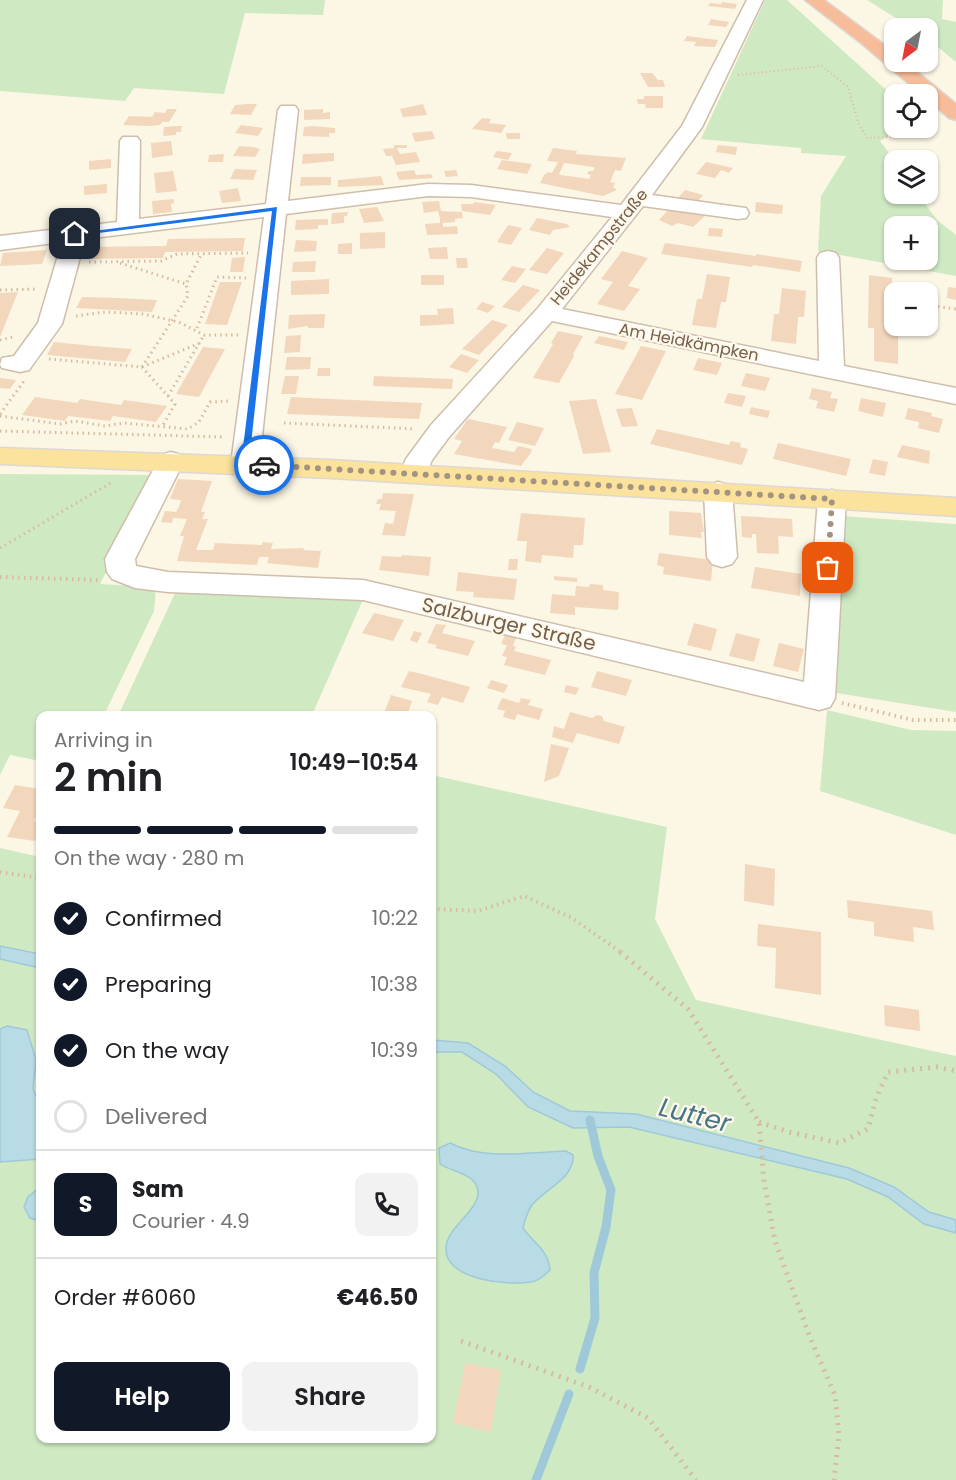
<!DOCTYPE html>
<html lang="en">
<head>
<meta charset="utf-8">
<style>
	:root { --surface:#fff; --page:#f2f2f2; --text:#202124; --muted:#757577; --line:#e0e0e0; --accent:#111827 }
	body { margin:0; font-family:Poppins,sans-serif; background:var(--page); color:var(--text); height:100vh; display:flex; flex-direction:column; font-size:22px; white-space:nowrap }
	* { box-sizing:border-box; margin:0 }
	p { font-size:20px; color:var(--muted) }
	.icon { flex:none; width:33px; height:33px; fill:none; stroke:currentColor; stroke-width:2; stroke-linecap:round; stroke-linejoin:round }
	.map { position:relative; flex:1; overflow:hidden }
	.panel { position:absolute; left:36px; top:711px; width:400px; height:732px; display:flex; flex-direction:column; background:var(--surface); border-radius:12px; box-shadow:0 2px 4px #0004 }
	.panel>* { flex:none }
	.needle { width:39px; rotate:212deg }
	.fabs { position:absolute; left:884px; top:18px; display:grid; gap:12px }
	.fabs a { display:grid; place-items:center; width:54px; height:54px; border-radius:12px; background:var(--surface); box-shadow:0 2px 4px #0004; font-size:30px }
	.pin { position:absolute; display:grid; place-items:center; width:51px; height:51px; color:#fff; margin:-26px; border-radius:12px; box-shadow:0 3px 9px #0006 }
	.courier { position:absolute; display:grid; place-items:center; width:60px; height:60px; margin:-30px; border:4px solid #1a73e8; border-radius:50%; background:#fff; color:#222; box-shadow:0 2px 8px #0007 }
	.overview em { font-style:normal; font-weight:600 }
	.overview div { display:flex; flex-direction:column-reverse }
	.overview { display:flex; align-items:center; justify-content:space-between; height:102px; padding:0 18px }
	h1 { font-size:39px; font-weight:600; line-height:45px }
	.bar { display:grid; grid-template-columns:repeat(4,1fr); gap:9px 6px; align-content:center; height:72px; padding:0 18px }
	.bar i { height:8px; border-radius:4px; background:var(--line) }
	.bar .current { background:var(--accent) }
	.bar p { grid-column:span 4 }
	.line { display:flex; align-items:center; gap:15px; padding:0 18px; border-top:2px solid var(--line) }
	.line div { flex:1 }
	.round { display:grid; place-items:center; flex:none; width:63px; height:63px; border-radius:12px; background:var(--page) }
	ol { padding:0 18px; list-style:none }
	li { display:flex; align-items:center; gap:18px; height:66px }
	li p { margin-inline-start:auto }
	li .icon { padding:6px; border-radius:50%; background:var(--accent); color:#fff; stroke-width:4 }
	li:last-child { color:var(--muted) }
	li i { width:33px; height:33px; border:3px solid var(--line); border-radius:50% }
	.action { display:flex; gap:12px; margin-top:auto; padding:12px 18px }
	.action a { flex:1; height:69px; border-radius:12px; background:var(--accent); color:#fff; font-size:24px; font-weight:600; line-height:69px; text-align:center }
	.action a+a { background:var(--page); color:var(--text) }
	.map>svg:first-child { display:block }
	.green { fill:#cfeac3; fill-rule:evenodd }
	.water { fill:#b9dbe6; stroke:#9fc9d8; stroke-width:1.5 }
	.lines { fill:none; stroke-linecap:round; stroke-linejoin:round }
	.stream { stroke:#9fc9d8; stroke-width:9 }
	.building { fill:#f2d7bc; fill-rule:evenodd }
	.minor-casing { stroke:#cebeab; stroke-width:3 }
	.major-casing { stroke:#ded8d4; stroke-width:3 }
	.highway-casing { stroke:#ded8d4; stroke-width:3 }
	.path-far3 { stroke:#d7bb9f; stroke-width:2; stroke-dasharray:1 3; stroke-linecap:butt }
	.path-far2 { stroke:#d7bb9f; stroke-width:3; stroke-dasharray:1.5 4; stroke-linecap:butt }
	.path-far1 { stroke:#d7bb9f; stroke-width:4; stroke-dasharray:1.5 4.5; stroke-linecap:butt }
	.path { stroke:#d7bb9f; stroke-width:5; stroke-dasharray:2 6; stroke-linecap:butt }
	.minor { fill:#fff; fill-rule:evenodd }
	.major { fill:#fbe29d; fill-rule:evenodd }
	.highway { fill:#f7bd9b; fill-rule:evenodd }
	.route { fill:#1a73e8 }
	.done { stroke:#a49380; stroke-width:6; stroke-dasharray:0 10.8 }
	.labels { text-anchor:middle; dominant-baseline:central; stroke-width:4.5; stroke-linejoin:round; paint-order:stroke }
	.far-street-label { font-size:16px; fill:#755e4a; stroke:#fff9eb }
	.street-label { font-size:20px; fill:#755e4a; stroke:#fff9eb }
	.near-water-label { font-size:26px; font-style:italic; fill:#437689; stroke:#fff9eb }
</style>
</head>
<body>
<div class="map">
<svg width="956" height="1480" viewBox="0 0 956 1480">
	<rect width="100%" height="100%" fill="#fcf6e5"/>
	<path class="green" d="M0 0H325L323 15 245 13 224 94 134 88 125 101 0 91Z
		M765 0H787L894 97V128H927L931 131 891 134 880 141 894 160V194H918L937 220 956 235V276L818 251 821 196 846 156 801 153V148L701 139ZM894 226H927V260H894Z
		M867 0H943L942 19 956 22V62L927 38V28H912Z
		M0 474 155 475 100 584 156 587 154 611 104 715 40 716V761L10 755 0 775Z
		M842 516 956 524V712L830 692Z
		M177 589 365 595 312 715 118 716Z
		M827 710 911 730 956 731V835L820 791Z
		M432 775 667 827 655 919 696 1000 956 1056V1220L929 1212 894 1187 849 1168 636 1114 570 1111 533 1092 505 1066 468 1043 432 1040Z
		M0 848 40 857V954L0 946Z
		M0 959 40 968V1105L33 1089 36 1060 7 1026 0 1029Z
		M432 1052H462L496 1074 528 1107 573 1128 629 1127 847 1179 888 1197 924 1224 956 1233V1480H0V1162L40 1159V1438H432Z"/>
	<path class="water" d="M0 946 40 954V968L0 959Z
		M7 1026 27 1030 36 1060 33 1089 40 1105V1159L0 1162V1029Z
		M432 1040 468 1043 505 1066 533 1092 570 1111 636 1114 849 1168 894 1187 929 1212 956 1220V1233L924 1224 888 1197 847 1179 629 1127 573 1128 528 1107 496 1074 462 1052H432Z
		M450 1143C484 1161 529 1152 566 1151L573 1155C575 1178 545 1189 532 1205 527 1212 525 1220 523 1228 534 1244 548 1249 550 1270 546 1274 541 1279 535 1281 513 1287 443 1281 446 1247 447 1228 479 1210 478 1192 477 1173 451 1172 440 1164L439 1148Z
		M40 1187V1221L30 1218 24 1207 28 1197Z"/>
	<g class="lines">
		<path class="stream" d="M580 1369 595 1318 594 1273 606 1227 611 1190 598 1156 590 1120
			M536 1480 569 1394"/>
	</g>
	<path class="building" d="M722 2 737 4 735 9 708 6 710 3 721 4Z
		M711 19 729 22 726 27 708 25Z
		M687 36 718 40 715 47 694 46 696 42 684 41Z
		M640 73H652L658 80H663L665 87H648Z
		M644 96H663V108H646L645 104H638L637 99H644Z
		M248 104H257L251 115 230 114 235 105Z
		M423 104 427 115 403 117 400 109Z
		M167 109H177L169 122H162L160 125 148 126 123 125 129 116 152 117 155 112 165 113Z
		M323 109V113L330 112V119L304 120V110Z
		M482 118 491 119 489 123 506 125 501 133 472 129Z
		M241 125 263 128 258 136 235 133Z
		M177 126H182L181 132H176V135L163 136 164 127Z
		M312 126 335 128V133H329V137L303 136 304 127Z
		M432 131 435 139 415 142 412 133Z
		M506 133H520V139H507Z
		M171 141 173 155 152 158 151 143Z
		M394 145H407V148H397L400 154 416 152 420 162 396 165 392 156H386L383 149 394 148Z
		M718 145 737 147 736 155 716 152Z
		M239 146 253 147 260 149 255 157 233 156Z
		M553 148 577 151 576 154 626 158 621 171 615 170 610 182 615 183 613 187 617 190 603 196 540 183 544 175 548 172 552 173 558 162 547 161ZM564 163 593 167 595 168 593 171H589L587 174 591 175 589 179 561 175 559 174Z
		M497 151 512 153 508 160 493 157Z
		M334 153V161L302 164 303 154Z
		M224 154 223 162H208L209 155Z
		M111 159V168L89 170V161Z
		M502 160 532 164 527 174 497 169Z
		M706 162 733 168 729 173 721 170 715 178 696 174Z
		M235 169 257 170 253 180 230 179Z
		M414 170 416 175 431 174 433 178 399 180 396 172Z
		M456 170 458 176 446 177 444 171Z
		M173 171 177 191 156 193 154 173Z
		M381 176 384 185 338 187V180Z
		M301 177H331V185L300 186Z
		M107 184V193L84 195V186Z
		M238 188 241 201 222 203 219 191Z
		M685 190 703 195 697 202 678 198Z
		M174 199V203L171 204 172 212 153 214 152 201Z
		M439 201 441 211 462 212 463 218 455 219V222L443 223V227L457 226 458 234 427 235 425 224 440 223V219L438 211 424 213 422 202Z
		M474 202 496 205 490 215 462 211 461 204H473Z
		M756 202 783 205 782 214 755 212Z
		M377 207 384 221 364 223 359 209Z
		M670 208 705 216 693 227 678 223 672 226 659 220Z
		M86 211V221L59 224 58 215Z
		M348 212 347 216H344V223L331 224 332 213Z
		M537 218 567 224 570 227 553 230 550 235 529 230Z
		M328 219V225H318V229L295 230 296 220Z
		M508 225 522 228 511 245 497 242Z
		M709 228 723 229 722 237 708 236Z
		M385 232V248L360 249V233Z
		M245 238 243 251 165 252 163 258 83 259 87 247 166 246 168 239Z
		M296 240 317 241 316 251 294 252Z
		M352 243V254H338V244Z
		M665 243 756 256V254L802 261 800 272 753 265 752 267 661 254Z
		M447 247 448 259H430L428 248Z
		M547 248 564 253 547 274 529 270Z
		M47 250 42 264 0 266 3 253Z
		M622 251 648 258 628 286 640 289 624 311 597 304 613 282 601 279Z
		M245 257 243 272H230L232 258Z
		M456 258H467L468 268H457Z
		M316 261 315 272H292L293 262Z
		M512 266 526 269 515 283 501 280Z
		M707 274 730 277 726 302H721L716 328 692 325 697 299H702Z
		M421 275H444V285H421Z
		M869 275 892 278 893 330 898 331V364L874 361V328H868Z
		M329 279V294L291 295V281Z
		M220 282H242L227 325 205 324Z
		M523 285 540 290 519 312 502 307Z
		M948 287 956 288V300L947 298Z
		M782 288 806 291 804 317H798L796 344 771 341 774 314H779Z
		M18 292 0 337V293Z
		M82 297 119 298 157 300 152 312 76 308Z
		M482 302 495 306 488 313 476 309Z
		M453 308 454 324 420 326V315H438L437 309Z
		M325 314 324 328H308V326L288 329 289 315Z
		M492 320 508 325 479 355 462 349Z
		M558 331 583 336 573 354 574 356 559 383 533 378 553 344 551 343Z
		M301 335 300 352 284 353 286 336Z
		M599 336 628 342 624 350 594 343Z
		M54 342 93 346 132 349 125 362 47 355Z
		M641 346 666 351 642 400 615 394Z
		M203 347 225 349 199 397 176 394Z
		M461 354 479 360 467 373 449 367Z
		M287 357H311L310 369 285 370Z
		M698 358 722 363 717 375 693 370Z
		M318 368H330V376H317Z
		M746 373 770 378 765 391 741 386Z
		M285 376H299L296 394H281Z
		M374 376 453 379 452 389 373 386Z
		M0 378 16 380 10 389 0 388Z
		M812 388 832 392 830 398 838 399 834 412 816 408 818 401 809 399Z
		M728 393 746 396 742 407 724 403Z
		M35 397 77 403 80 399 121 405 124 400 167 406 156 422 113 416 110 421 68 416 65 421 22 415Z
		M291 397 331 399 422 403 419 419 287 414Z
		M861 398 886 403 883 417 858 411Z
		M596 399 611 452 583 454 569 401Z
		M751 407 770 411 768 418 749 414Z
		M632 408 638 426 622 427 616 409Z
		M908 408 932 413 931 416 943 419 939 433 918 428 919 422 905 419Z
		M468 419 507 427 499 443 495 442 492 448 514 452 518 446 532 449 530 454 521 466 454 454 462 441 454 439Z
		M517 422 544 428 535 446 508 440Z
		M657 429 729 445 731 441 741 443 740 447 748 449 742 465 650 444Z
		M778 443 851 459 846 476 773 459Z
		M902 445 930 451 929 464 897 457Z
		M873 459 888 462 885 476 869 473Z
		M178 479 212 481 201 512H205L202 519H208L196 550H213L215 543 262 545 263 542 273 543 271 549 304 548 303 550 321 551 318 568 267 563 269 557H259L257 565 177 561 184 536H180L187 519 173 518 172 523 161 522 165 511 176 512 179 507 181 500 170 499Z
		M383 493 414 494 405 536 382 535 385 523 393 524 396 511 379 510 381 504H376L378 499H382Z
		M669 511 701 513 704 532H701L702 538 669 535Z
		M521 513 585 518 583 545H574L573 558 542 555 541 563 525 561 527 541H517Z
		M741 516 792 519 793 537 778 536 779 554 757 553 756 534H752V538L742 537Z
		M659 553 713 560 711 581 663 574 664 567 657 565Z
		M402 555 431 557 429 576 379 570 382 556 401 557Z
		M509 559H518L517 570H508Z
		M755 567 801 574 800 596 751 588Z
		M458 572 517 579 514 600 473 597 474 592 456 591Z
		M554 576 577 578V582L554 580Z
		M590 584 603 585V590L619 592 618 610 575 607V615L550 613 552 594 575 596 576 586 589 587Z
		M374 613 404 620 393 641 362 633Z
		M694 623 717 629 711 651 687 645Z
		M436 624 446 625 442 633 475 641 468 656 435 648 437 645 427 643Z
		M414 631 422 633 417 643 410 640Z
		M506 633 517 635 513 646 516 647 514 651 551 660 545 675 504 665 507 657 502 656 507 645 501 644Z
		M736 633 760 639 754 662 729 656Z
		M779 643 804 649 798 672 773 666Z
		M409 671 422 674 470 687 463 703 442 697 438 705 427 702 431 694 401 687Z
		M597 671 632 680 626 696 591 687Z
		M491 680 508 685 504 693 487 688Z
		M566 685 579 688 576 695 564 692Z
		M391 695 412 701 407 716H383Z
		M502 698 519 703 521 698 531 700 528 705 543 709 539 720 517 714 515 720 503 717 505 711 497 709Z
		M570 712 592 718 597 715 602 716 604 721 625 727 619 744 577 733 573 743 552 737 554 726 564 729Z
		M551 744 569 748 559 776 544 782Z
		M15 785 40 789V814H37L34 821 40 822V830L35 841 7 837 20 811 3 808Z
		M745 864 775 869 774 906 744 901Z
		M847 900 932 911 934 930 913 927 914 942 874 936V922L848 918Z
		M758 924 821 932V995L775 988 776 948 757 946Z
		M884 1005 919 1010 920 1031 885 1026Z
		M465 1363 501 1370 491 1432 453 1423Z"/>
	<g class="lines">
		<defs>
			<path id="minor" d="M747 0H763L702 127 652 195 738 207 746 208 749 213 746 218 738 219 643 206 562 309 819 361 817 258 820 253 828 251 836 253 839 258 844 366 956 388V404L552 321 449 437 432 460 424 479 414 482 404 479 400 473 406 459 431 425 538 308 612 217 471 197 428 196 286 214 259 464 255 470 245 473 235 470 231 464 264 217 85 239 62 324 29 370 20 372 2 368 0 365 2 358 14 356 38 323 62 242 0 250V236L117 222 120 141 123 137H137L140 141 139 219 266 204 278 110 281 106H295L298 110 288 201 428 184 471 185 621 205 682 126Z
				M171 452 181 455 184 461 135 559 136 566 168 572 363 580 804 682 818 499 822 493 832 490 842 493 846 499 835 698 830 707 819 710 363 600 168 592 135 588 112 579 107 572 105 559 158 461 161 455Z
				M718 482 728 485 732 491 737 557 732 564 722 567 712 564 707 557 704 491 708 485Z"/>
			<path id="major" d="M0 448 331 460 956 498V516L331 478 0 464Z"/>
			<path id="highway" d="M805 0H824L894 52V62H905L956 104V120L949 118 927 99V94H921L861 43Z"/>
		</defs>
		<use href="#minor" class="minor-casing"/>
		<use href="#major" class="major-casing"/>
		<use href="#highway" class="highway-casing"/>
		<path class="path-far3" d="M738 75 822 66 848 87 859 125 867 138 928 135"/>
		<path class="path-far2" d="M89 262 161 261 177 254 248 253
			M120 263 186 284
			M0 290 38 289
			M927 305 956 309
			M76 316 105 312 143 314 179 322 204 335H239
			M197 328 217 277 246 278
			M0 340 13 337
			M49 359 142 367 200 343
			M142 367 188 296 186 284 201 255
			M142 367 175 404 162 427
			M168 396 204 335
			M0 414 24 381
			M0 416 60 424 75 421 105 426 124 423 188 429 199 422 210 402 229 401
			M284 423 415 429
			M0 431 225 437
			M0 548 114 481"/>
		<path class="path-far1" d="M0 577 99 580
			M842 703 913 720H956
			M0 872 40 878
			M432 909 478 911 524 896 572 918 622 953"/>
		<path class="path" d="M620 952 688 1009 759 1122 764 1181 775 1241 811 1340 835 1395 839 1435 834 1480
			M759 1122 789 1132 839 1143 868 1129 876 1098 888 1072 937 1067 956 1071
			M461 1341 589 1387 648 1418 696 1480"/>
		<use href="#minor" class="minor"/>
		<use href="#major" class="major"/>
		<use href="#highway" class="highway"/>
	</g>
	<path class="route" d="M277 207 249 462H264L268 465C262 469 247 468 241 464L272 211 75 236 71 234Z"/>
	<g class="lines">
		<path class="done" d="M264 465 832 499 828 568"/>
	</g>
	<g class="labels">
		<g class="far-street-label">
			<text transform="translate(599 247) rotate(-51)">Heidekampstraße</text>
			<text transform="translate(689 342) rotate(11)">Am Heidkämpken</text>
		</g>
		<g class="street-label">
			<text transform="translate(509 624) rotate(13)">Salzburger Straße</text>
		</g>
		<g class="near-water-label">
			<text transform="translate(695 1115) rotate(14)">Lutter</text>
		</g>
	</g>
</svg>
<div class="fabs">
<a><svg class="needle" viewBox="-14 -14 28 28"><path d="M0-13l5 13h-10z" fill="#e53935"/><path d="M0 13l5-13h-10z" fill="#757577"/></svg></a>
<a><svg class="icon" aria-label="locate" viewBox="0 0 24 24"><circle cx="12" cy="12" r="6"/><path d="M12 2v4M12 18v4M2 12h4M18 12h4"/></svg></a>
<a><svg class="icon" aria-label="layers" viewBox="0 0 24 24"><path d="M12 4l9 5-9 5-9-5zM3 14l9 5 9-5"/></svg></a>
<a>+</a>
<a>−</a>
</div>
<div class="pin" style="left:828px;top:568px;background:#ea580c"><svg class="icon" aria-label="bag" viewBox="0 0 24 24"><path d="M5 8h14l-1 12H6zM9 8a3 3 0 0 1 6 0"/></svg></div>
<div class="pin" style="left:75px;top:234px;background:#1f2937"><svg class="icon" aria-label="home" viewBox="0 0 24 24"><path d="M3 11l9-7 9 7M6 9v11h12V9"/></svg></div>
<div class="courier" style="left:264px;top:465px"><svg class="icon" aria-label="car" viewBox="0 0 24 24"><path d="M5 17H2v-5l4-1 3-4h7l3 4 3 1v5h-3M9 17h6M6 11h13"/><circle cx="7" cy="17" r="2"/><circle cx="17" cy="17" r="2"/></svg></div>
<section class="panel">
<div class="overview"><div><h1>2 min</h1><p>Arriving in</p></div><em>10:49–10:54</em></div>
<div class="bar"><i class="current"></i><i class="current"></i><i class="current"></i><i></i><p>On the way · 280 m</p></div>
<ol>
<li><svg class="icon" aria-label="check" viewBox="0 0 24 24"><path d="M5 12l5 5 9-10"/></svg>Confirmed<p>10:22</p></li>
<li><svg class="icon" aria-label="check" viewBox="0 0 24 24"><path d="M5 12l5 5 9-10"/></svg>Preparing<p>10:38</p></li>
<li><svg class="icon" aria-label="check" viewBox="0 0 24 24"><path d="M5 12l5 5 9-10"/></svg>On the way<p>10:39</p></li>
<li><i></i>Delivered</li>
</ol>
<div class="line" style="height:108px"><b class="round" style="background:var(--accent);color:#fff">S</b><div><b>Sam</b><p>Courier · 4.9</p></div><a class="round"><svg class="icon" aria-label="phone" viewBox="0 0 24 24"><path d="M5 4h4l2 5-3 2q2 4 5 5l2-3 5 2v4C11 20 4 13 5 4z"/></svg></a></div>
<div class="line" style="height:78px"><div>Order #6060</div><b>€46.50</b></div>
<div class="action"><a>Help</a><a>Share</a></div>
</section>
</div>
</body>
</html>
